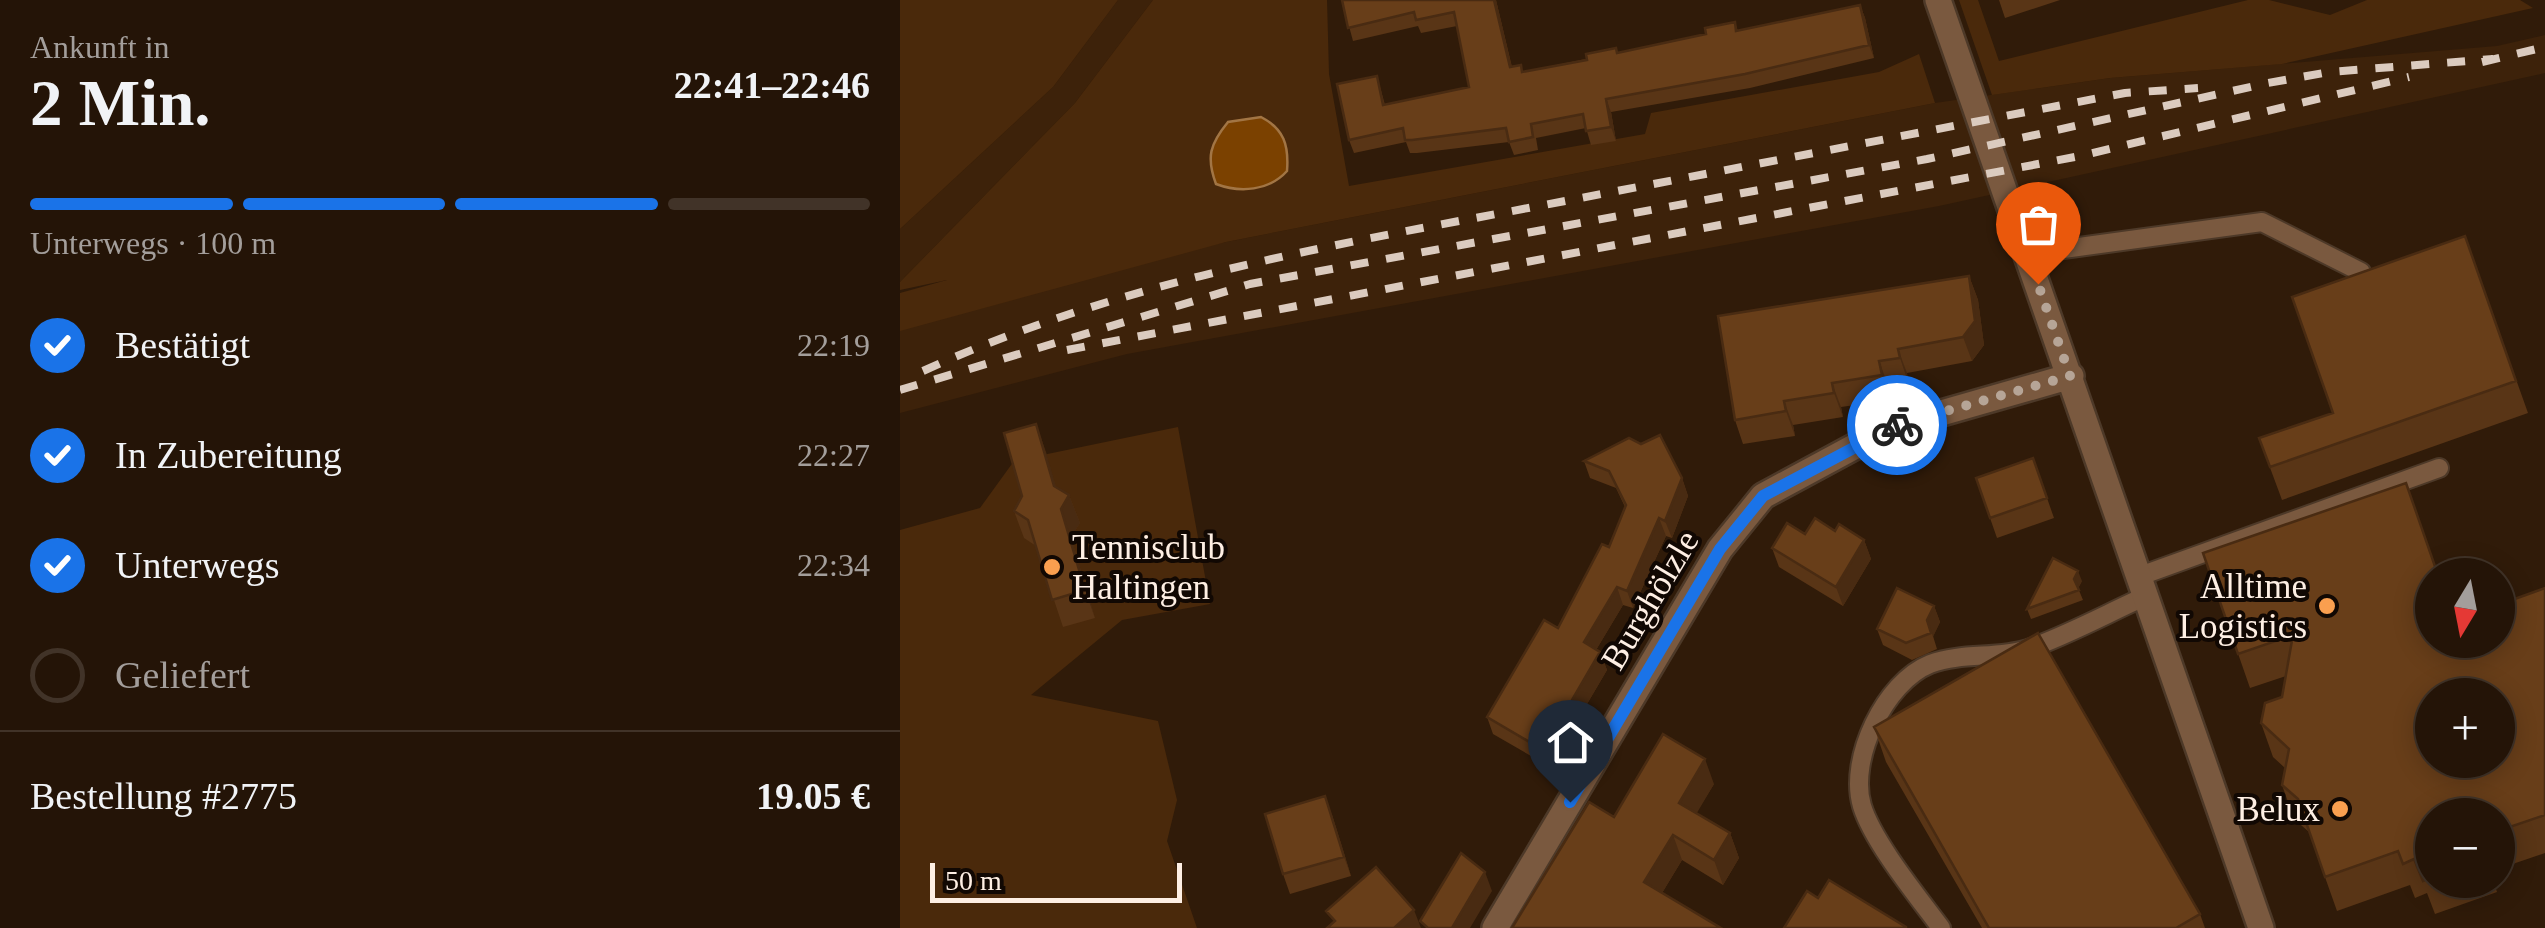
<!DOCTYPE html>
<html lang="de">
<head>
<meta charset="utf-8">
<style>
	:root { --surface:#241407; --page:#2c1d11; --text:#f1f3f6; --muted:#a39e9b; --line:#413328; --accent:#1a73e8 }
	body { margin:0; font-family:"Times New Roman",serif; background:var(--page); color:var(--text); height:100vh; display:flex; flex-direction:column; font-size:38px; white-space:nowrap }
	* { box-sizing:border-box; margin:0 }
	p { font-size:32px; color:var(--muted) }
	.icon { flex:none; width:55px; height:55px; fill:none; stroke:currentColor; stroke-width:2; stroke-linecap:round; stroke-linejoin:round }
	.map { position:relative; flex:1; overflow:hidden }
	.side { display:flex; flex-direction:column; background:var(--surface); width:900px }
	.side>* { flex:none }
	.needle { width:65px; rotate:190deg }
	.tools { position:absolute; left:1515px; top:558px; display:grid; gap:20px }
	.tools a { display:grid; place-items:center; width:100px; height:100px; border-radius:50%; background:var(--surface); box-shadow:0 5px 25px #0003,0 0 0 2px var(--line); font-size:50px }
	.scale { position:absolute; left:30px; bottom:25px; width:252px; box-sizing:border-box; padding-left:10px; border:5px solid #feefe4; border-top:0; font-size:28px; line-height:35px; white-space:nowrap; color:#feefe4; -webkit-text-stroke:8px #110803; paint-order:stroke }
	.pin { position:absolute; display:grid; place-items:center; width:85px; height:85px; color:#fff; margin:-102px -42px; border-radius:50% 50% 50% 0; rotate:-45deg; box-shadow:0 0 10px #0007 }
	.pin .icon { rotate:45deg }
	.courier { position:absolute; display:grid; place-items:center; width:100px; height:100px; margin:-50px; border:8px solid #1a73e8; border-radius:50%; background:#fff; color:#222; box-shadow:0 2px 12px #0007 }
	.overview em { font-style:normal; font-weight:600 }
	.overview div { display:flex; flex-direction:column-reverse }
	.overview { display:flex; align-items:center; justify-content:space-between; height:170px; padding:0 30px }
	h1 { font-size:65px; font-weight:600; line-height:75px }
	.bar { display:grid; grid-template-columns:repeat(4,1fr); gap:15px 10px; align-content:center; height:120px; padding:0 30px }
	.bar i { height:12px; border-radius:8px; background:var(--line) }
	.bar .on { background:var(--accent) }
	.bar p { grid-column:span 4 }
	.line { display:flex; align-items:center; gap:25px; padding:0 30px; border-top:2px solid var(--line) }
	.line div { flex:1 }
	ol { padding:0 30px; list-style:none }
	li { display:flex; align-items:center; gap:30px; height:110px }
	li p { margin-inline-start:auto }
	li .icon { padding:10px; border-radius:50%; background:var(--accent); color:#fff; stroke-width:4 }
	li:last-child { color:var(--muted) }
	li i { width:55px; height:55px; border:5px solid var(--line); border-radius:50% }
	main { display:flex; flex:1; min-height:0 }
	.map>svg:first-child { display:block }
	.built { fill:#3d220a }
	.green { fill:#4a290b }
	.water { fill:#7b4100; stroke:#a27544; stroke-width:2.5 }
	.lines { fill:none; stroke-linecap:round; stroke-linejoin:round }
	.lane-casing { stroke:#4d3928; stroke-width:22 }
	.street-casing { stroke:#4d3928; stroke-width:30 }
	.lane { stroke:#7a593f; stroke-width:18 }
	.street { stroke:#7a593f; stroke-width:25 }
	.rail { stroke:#dbcbbf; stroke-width:8; stroke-dasharray:18 18; stroke-linecap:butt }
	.wall { fill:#593516 }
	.shaded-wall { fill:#492b12 }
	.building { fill:#683e19; stroke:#492b12; stroke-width:2.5; fill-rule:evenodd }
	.done { stroke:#b6a597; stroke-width:10; stroke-dasharray:0 18 }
	.route { stroke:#1a73e8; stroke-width:12 }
	.poi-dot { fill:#fa9f4f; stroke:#110803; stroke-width:4 }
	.labels { text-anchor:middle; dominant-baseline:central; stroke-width:8; stroke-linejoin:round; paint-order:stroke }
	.poi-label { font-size:35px; fill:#feefe4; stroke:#110803; text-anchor:end }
	.street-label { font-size:35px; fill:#feefe4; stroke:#110803 }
</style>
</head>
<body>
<main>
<section class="side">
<div class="overview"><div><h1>2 Min.</h1><p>Ankunft in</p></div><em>22:41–22:46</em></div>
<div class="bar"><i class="on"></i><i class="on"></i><i class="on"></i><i></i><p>Unterwegs · 100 m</p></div>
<ol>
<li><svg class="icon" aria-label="check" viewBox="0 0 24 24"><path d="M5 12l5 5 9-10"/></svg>Bestätigt<p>22:19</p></li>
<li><svg class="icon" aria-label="check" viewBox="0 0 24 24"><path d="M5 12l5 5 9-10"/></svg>In Zubereitung<p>22:27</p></li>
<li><svg class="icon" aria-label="check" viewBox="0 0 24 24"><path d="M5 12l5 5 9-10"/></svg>Unterwegs<p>22:34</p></li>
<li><i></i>Geliefert</li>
</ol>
<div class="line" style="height:130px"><div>Bestellung #2775</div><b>19.05 €</b></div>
</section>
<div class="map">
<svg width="1645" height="928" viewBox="0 0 1645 928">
	<rect width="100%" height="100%" fill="#301b09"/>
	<path class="built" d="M218 0H253L175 103 0 282V229L153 87Z
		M1645 35V73L1039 206 227 354 0 413V314L326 242 1035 103 1210 78 1597 46Z"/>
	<path class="green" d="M0 0H218L153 87 0 229Z
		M253 0H427L429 74 449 186 745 134 751 113 979 72 1019 54 1035 103 326 242 0 331V293L47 280 0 290V282L175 103Z
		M1059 0H1078L1099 61 1348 0H1369L1430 15 1467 0H1620L1633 8 1382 64 1210 78 1092 95Z
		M278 427 310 604 222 620 131 695 258 721 277 800 267 841 297 928H0V530L80 508 114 461Z"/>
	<path class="water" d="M361 117C384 129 389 145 387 171 369 191 340 193 316 184 306 157 310 144 328 122Z"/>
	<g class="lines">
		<defs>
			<path id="lane" d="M1127 254 1362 222 1461 272
				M1240 576 1539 468
				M1041 928C1018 897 973 842 962 806 948 759 985 682 1030 664 1062 652 1097 659 1128 649 1168 635 1208 613 1246 596"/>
			<path id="street" d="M1038 0 1361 928
				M595 928 820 549 863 496 989 428 1171 376"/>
		</defs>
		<use href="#lane" class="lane-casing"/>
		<use href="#street" class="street-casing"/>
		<use href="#lane" class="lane"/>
		<use href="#street" class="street"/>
		<path class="rail" d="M1582 62 1645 47
			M167 350 1180 156 1509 77
			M23 371C224 280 428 246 644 205 838 168 1031 130 1225 93L1298 88
			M0 390 350 284 1027 159 1368 83 1429 72 1593 59"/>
	</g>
	<path class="wall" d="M442 0H596L612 67 623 72 806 34 835 22 838 31 960 5 965 18 974 58 850 88 711 112 716 141 691 145 686 128 636 138 638 150 614 155 609 142 517 153H510L506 142 454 153 449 140 477 76 485 105 569 87 557 26 521 33 518 26 453 41Z
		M1099 0H1160L1105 18Z
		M1565 236 1628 413 1382 500 1359 438 1433 413Z
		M1069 276 1078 300 1084 345 1072 361 1007 373 1008 382 988 385 991 400 941 407 943 417 893 425 895 436 843 444 835 420Z
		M136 424 156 487 169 495 180 523 171 537 195 618 163 627 136 546 124 538 114 511 122 496Z
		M1133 458 1154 518 1097 538 1090 518Z
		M684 461 782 478 788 496 772 538 766 536 733 608 723 605 696 650 700 652 707 670 650 767 593 734 587 717 658 628 709 547 725 507 716 488 690 478Z
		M935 531 964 540 971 559 943 606 879 567 872 548 905 534Z
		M1303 553 1532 640 1645 588V853L1598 869V815H1532V880H1593L1597 892 1535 914 1527 893 1515 898 1510 885 1437 911 1409 832 1394 819 1382 785 1385 768 1373 757 1361 723 1382 697 1386 676 1350 688Z
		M1182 581 1178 588 1183 600 1131 619 1127 609Z
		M1034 606 1040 622 1033 636 1037 649 1012 660 983 645 977 629Z
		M974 727 1300 914 1305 928H1082L986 762Z
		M814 784 796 813 830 833 839 858 823 885 782 860 762 893 612 928 714 817Z
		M432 815 451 876 390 894 383 874Z"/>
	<path class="shaded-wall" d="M594 0H596L615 81 610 67Z
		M960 5 965 18 974 58 969 45Z
		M706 99 711 112 716 141 711 127Z
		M1069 276 1078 300 1084 345 1072 361 1063 337Z
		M998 349 1007 373 1008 382 1000 358Z
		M979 361 988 385 991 400 982 375Z
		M932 383 941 407 943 417 934 393Z
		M884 401 893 425 895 436 886 411Z
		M136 424 146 452 162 507 169 495 180 523 171 537 195 618 185 590Z
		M782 478 788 496 772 538 765 521Z
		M759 518 766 536 733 608 727 591Z
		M964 540 971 559 943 606 936 587Z
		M1178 571 1182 581 1178 589 1174 579Z
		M717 587 723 605 690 660 684 642Z
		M1034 606 1040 622 1033 637 1027 620Z
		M700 652 707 670 650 767 643 750Z
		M805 759 814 784 788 828 779 803Z
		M425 796 432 815 451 876 444 857Z
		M830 833 839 858 823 885 814 860Z
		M773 835 782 860 753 908 744 882Z
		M585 872 592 891 570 928H552Z
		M514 910 521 928H494Z"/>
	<path class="building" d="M442 0H594L610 67 621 65 622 72 687 60 686 54 716 48 717 53 806 34 805 28 835 22 836 31 960 5 969 45 845 74 706 99 711 127 686 131 683 114 631 124 633 137 609 142 606 128 512 140H505L503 128 449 140 437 84 477 76 483 105 569 87 554 12 516 20 514 12 448 28Z
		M1565 236 1616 381 1370 467 1359 438 1433 413 1392 297Z
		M1069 276 1075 321 1063 337 998 349 1000 358 979 361 982 375 932 383 934 393 884 401 886 411 835 420 818 316Z
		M136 424 154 486 169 495 161 509 185 590 152 600 128 520 114 511 122 496 104 433Z
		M760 435 782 478 765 521 759 518 727 591 717 587 684 642 700 652 643 750 587 717 644 620 658 628 702 544 709 547 726 505 709 471 684 461 729 438 741 444Z
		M1133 458 1147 498 1090 518 1076 478Z
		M1506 483 1538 575H1532V640H1598V605L1645 588V815L1598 831V815H1532V877L1523 881 1514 859 1503 864 1498 851 1425 877 1398 799 1382 785 1389 749 1361 723 1365 703 1382 697 1393 635 1338 654 1303 553ZM1532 695H1598V760H1532Z
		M915 518 935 531 939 524 964 540 936 587 872 548 887 523 905 534Z
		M1153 558 1178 571 1174 579 1179 590 1127 609Z
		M997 588 1034 606 1027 620 1031 633 1006 643 977 629Z
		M1138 633 1300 914 1276 928H1089L974 727Z
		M763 734 805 759 779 803 830 833 814 860 773 835 744 882 821 928H612L689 802 714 817Z
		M425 796 444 857 383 874 365 814Z
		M561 853 585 872 552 928H528L520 921Z
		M476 867 514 910 494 928H427L435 921 426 911Z
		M929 880 1006 927V928H884L907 891 918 898Z"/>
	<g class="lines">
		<path class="done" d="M997 425 1170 376 1138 284"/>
		<path class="route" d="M670 802 820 549 863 496 997 425"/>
	</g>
	<g class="poi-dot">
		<circle cx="152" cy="567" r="10"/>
		<circle cx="1427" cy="606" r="10"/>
		<circle cx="1440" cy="809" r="10"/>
	</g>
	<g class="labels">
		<g class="poi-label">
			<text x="172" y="547" text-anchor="start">Tennisclub<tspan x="172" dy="40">Haltingen</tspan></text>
			<text x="1407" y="586">Alltime<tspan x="1407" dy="40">Logistics</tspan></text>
			<text x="1420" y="809">Belux</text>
		</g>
		<g class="street-label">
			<text transform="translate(750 600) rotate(-59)">Burghölzle</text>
		</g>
	</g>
</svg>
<div class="tools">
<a><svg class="needle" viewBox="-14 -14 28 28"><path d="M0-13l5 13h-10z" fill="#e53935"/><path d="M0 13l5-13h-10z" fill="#a39e9b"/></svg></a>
<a>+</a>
<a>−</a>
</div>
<div class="scale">50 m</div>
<div class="pin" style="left:1138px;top:284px;background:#ea580c"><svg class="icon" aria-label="bag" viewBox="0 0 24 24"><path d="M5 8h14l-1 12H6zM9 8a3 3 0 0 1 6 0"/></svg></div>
<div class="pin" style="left:670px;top:802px;background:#1f2937"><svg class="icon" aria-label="home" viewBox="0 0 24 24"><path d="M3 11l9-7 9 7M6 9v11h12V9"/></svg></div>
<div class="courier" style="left:997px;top:425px"><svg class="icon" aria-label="bike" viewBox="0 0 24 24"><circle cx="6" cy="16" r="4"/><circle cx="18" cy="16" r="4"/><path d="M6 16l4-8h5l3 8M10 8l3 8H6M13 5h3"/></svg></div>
</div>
</main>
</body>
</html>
